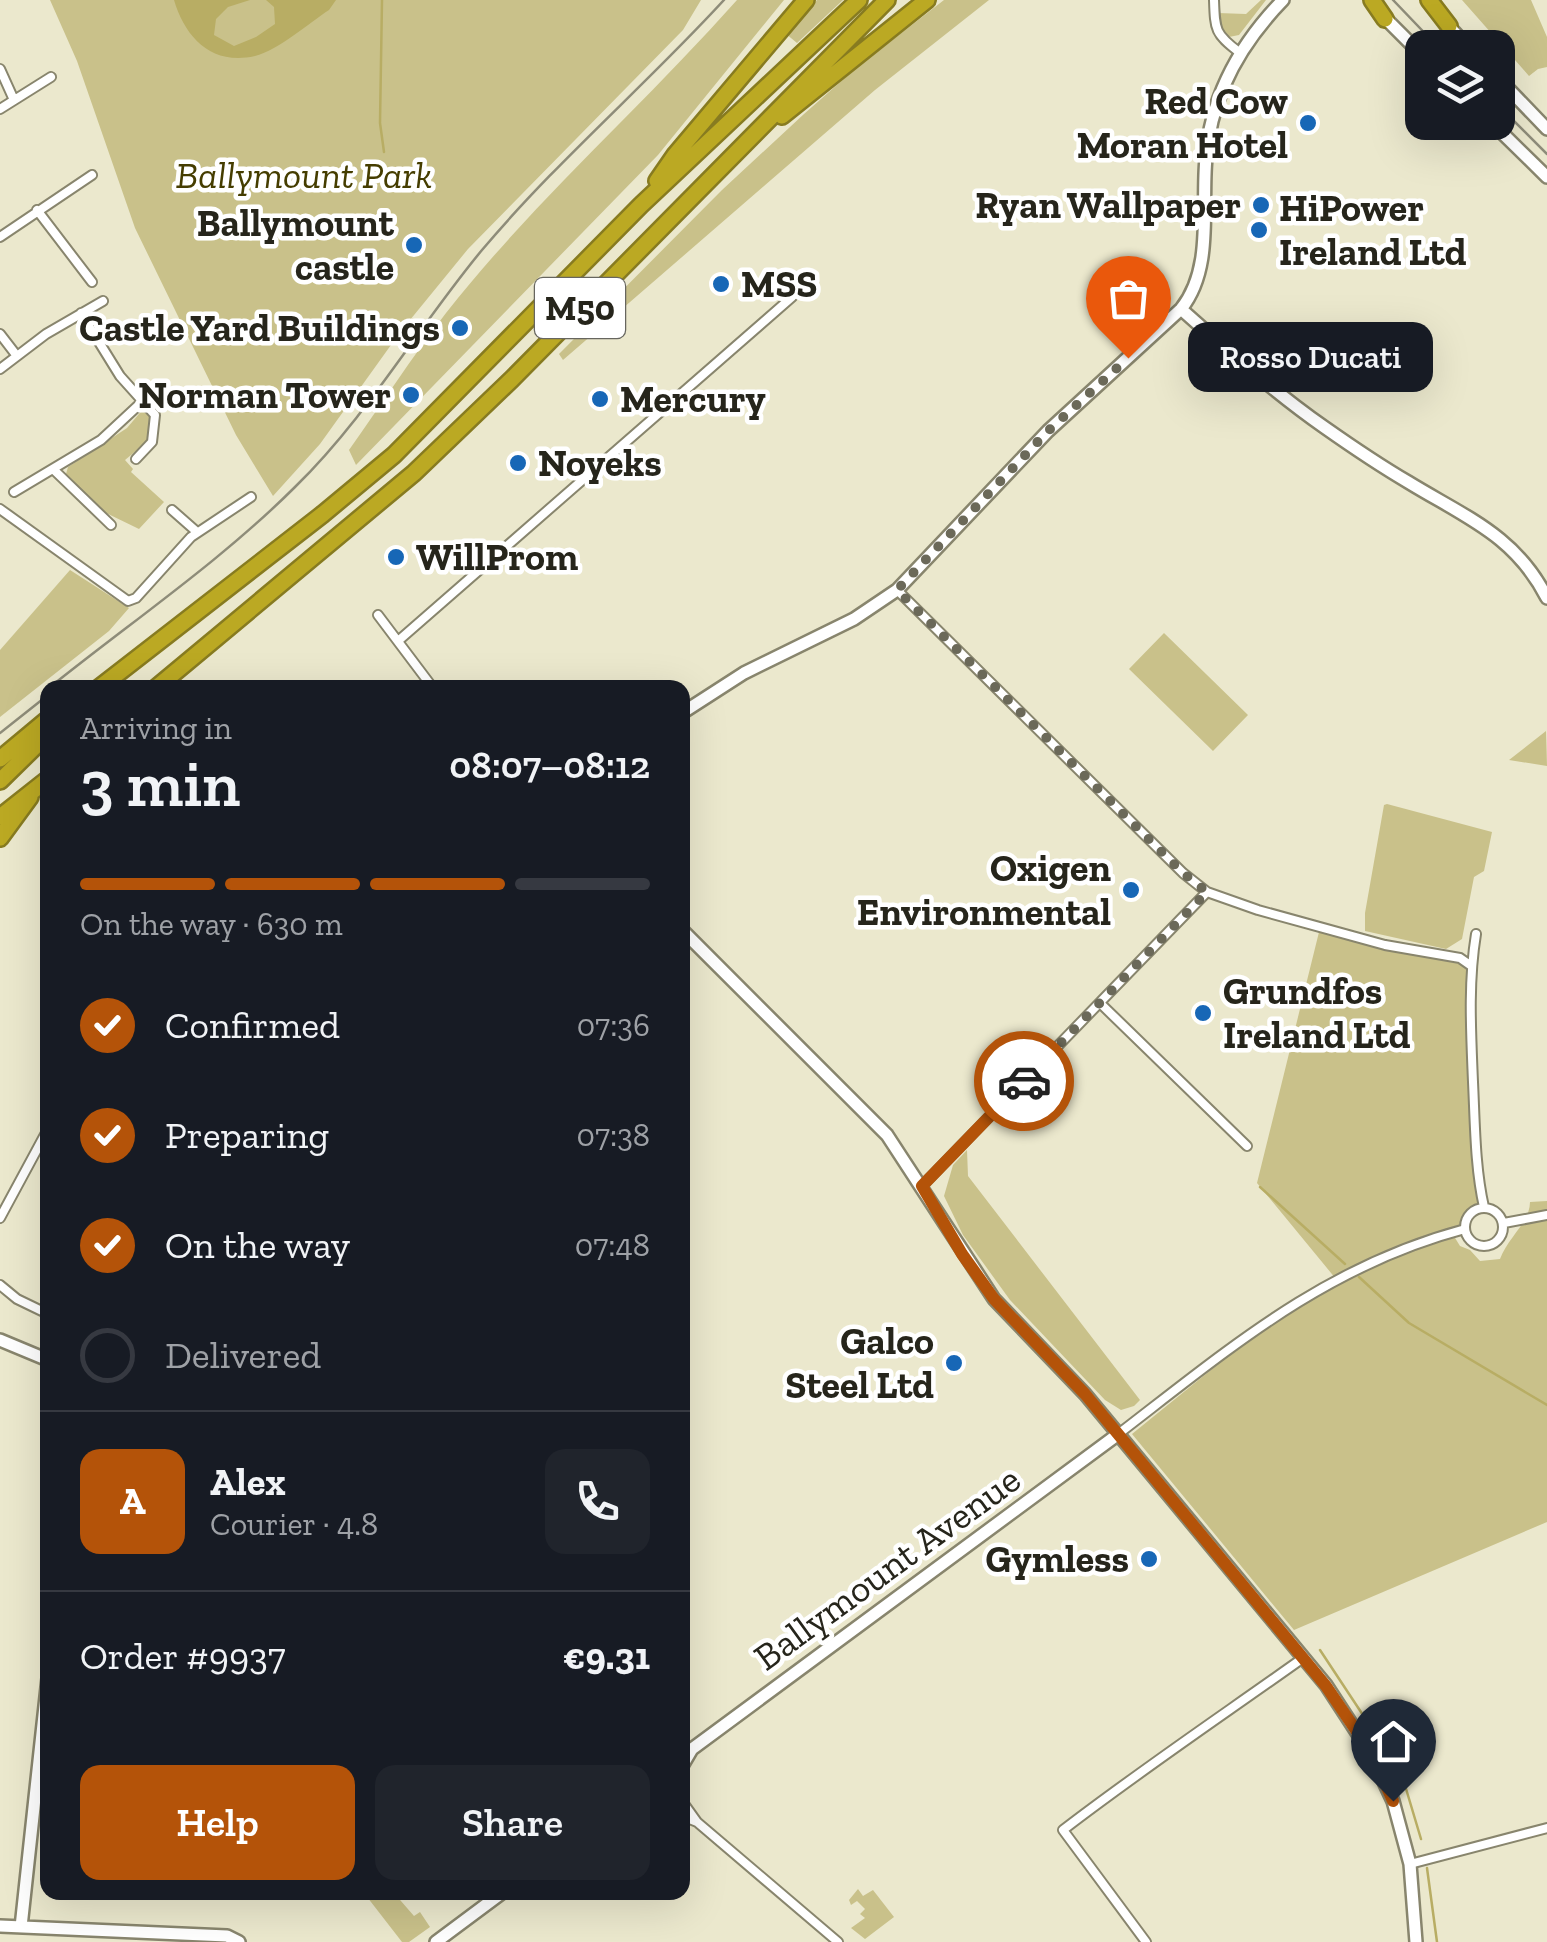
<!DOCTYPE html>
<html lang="en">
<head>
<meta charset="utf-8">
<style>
	:root { --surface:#171b24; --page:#20242c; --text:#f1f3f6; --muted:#9ea1a6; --line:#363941; --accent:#b45309 }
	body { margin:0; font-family:"Zilla Slab",serif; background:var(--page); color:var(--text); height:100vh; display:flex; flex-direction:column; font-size:38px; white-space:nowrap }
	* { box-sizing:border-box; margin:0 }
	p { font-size:32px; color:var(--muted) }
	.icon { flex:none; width:55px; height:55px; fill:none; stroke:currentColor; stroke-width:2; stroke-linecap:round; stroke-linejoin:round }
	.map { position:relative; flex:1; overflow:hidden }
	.panel { position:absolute; left:40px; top:680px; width:650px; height:1220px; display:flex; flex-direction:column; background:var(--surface); border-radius:20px; box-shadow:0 10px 40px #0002 }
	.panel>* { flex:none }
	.tools { position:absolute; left:1405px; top:30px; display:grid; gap:20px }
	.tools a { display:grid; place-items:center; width:110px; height:110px; border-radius:20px; background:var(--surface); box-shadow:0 10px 40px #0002; font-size:50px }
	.pin { position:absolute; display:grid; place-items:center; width:85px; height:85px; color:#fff; margin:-102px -42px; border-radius:50% 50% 50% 0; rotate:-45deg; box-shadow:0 0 10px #0007 }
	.pin .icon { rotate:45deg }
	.courier { position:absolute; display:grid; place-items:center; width:100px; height:100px; margin:-50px; border:8px solid #b45309; border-radius:50%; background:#fff; color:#222; box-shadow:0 2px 12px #0007 }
	.bubble { position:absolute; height:70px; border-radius:20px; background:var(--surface); box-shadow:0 10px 40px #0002; font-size:32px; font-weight:600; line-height:70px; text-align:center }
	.overview em { font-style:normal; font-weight:600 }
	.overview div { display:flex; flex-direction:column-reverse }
	.overview { display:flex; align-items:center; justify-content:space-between; height:170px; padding:0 40px }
	h1 { font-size:65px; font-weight:600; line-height:75px }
	.bar { display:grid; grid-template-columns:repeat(4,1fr); gap:15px 10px; align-content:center; height:120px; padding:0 40px }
	.bar i { height:12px; border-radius:8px; background:var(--line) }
	.bar .active { background:var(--accent) }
	.bar p { grid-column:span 4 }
	.line { display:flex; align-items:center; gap:25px; padding:0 40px; border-top:2px solid var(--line) }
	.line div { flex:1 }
	.round { display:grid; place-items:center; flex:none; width:105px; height:105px; border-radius:20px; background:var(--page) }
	ol { padding:0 40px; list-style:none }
	li { display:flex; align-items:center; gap:30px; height:110px }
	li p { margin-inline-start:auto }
	li .icon { padding:10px; border-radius:50%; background:var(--accent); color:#fff; stroke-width:4 }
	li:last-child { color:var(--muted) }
	li i { width:55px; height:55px; border:5px solid var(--line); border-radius:50% }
	.cta { display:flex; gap:20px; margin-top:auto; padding:20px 40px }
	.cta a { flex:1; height:115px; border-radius:20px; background:var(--accent); color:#fff; font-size:40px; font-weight:600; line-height:115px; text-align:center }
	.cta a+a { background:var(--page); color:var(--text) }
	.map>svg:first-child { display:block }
	.green { fill:#c9c18a }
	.water { fill:#b8ad64 }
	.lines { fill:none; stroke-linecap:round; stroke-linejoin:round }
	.stream { stroke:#b8ad64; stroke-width:2.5 }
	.street-casing { stroke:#88856d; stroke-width:12 }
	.secondary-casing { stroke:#88856d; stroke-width:16 }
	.highway-casing { stroke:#877b20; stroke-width:20 }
	.street { stroke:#fff; stroke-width:8 }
	.secondary { stroke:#fff; stroke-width:11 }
	.highway { stroke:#bba923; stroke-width:15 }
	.tram { stroke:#8e8c79; stroke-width:2.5 }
	.done { stroke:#6b6959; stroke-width:10; stroke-dasharray:0 18 }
	.route { stroke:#b45309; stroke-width:12 }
	.poi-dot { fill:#1767b6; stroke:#fff; stroke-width:4 }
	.labels { text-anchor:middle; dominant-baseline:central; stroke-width:9; stroke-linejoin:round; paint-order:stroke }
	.shield { fill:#fff; stroke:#67665f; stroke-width:2.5 }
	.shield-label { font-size:35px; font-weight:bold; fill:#26251b }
	.poi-label { font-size:38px; font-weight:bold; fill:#26251b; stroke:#fff; text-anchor:end }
	.park-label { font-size:38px; font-style:italic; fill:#453d00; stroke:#fff }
	.street-label { font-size:38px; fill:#26251b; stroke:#fff }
</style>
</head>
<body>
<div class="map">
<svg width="1547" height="1942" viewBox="0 0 1547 1942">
	<rect width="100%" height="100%" fill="#ebe8cd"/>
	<path class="green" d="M50 0H701L683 30 468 249 401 331 320 444 273 496 236 435 135 228 77 61Z
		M737 0H784L658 155 356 465 349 450C381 405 412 357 446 313 534 201 643 106 737 0Z
		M817 0H843L797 43 785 33Z
		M944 0H989L875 90 563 360 559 354 722 190 804 114 855 69Z
		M1261 0H1266L1239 35 1229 37 1223 33 1218 13 1246 14Z
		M1462 0H1531L1547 37V67L1538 69 1529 76Z
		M144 408 152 417 149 440 125 460 133 469 131 472 164 502 139 529 102 511 66 474 68 467 127 428Z
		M70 570 129 608 109 631 0 717V650Z
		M1164 633 1248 715 1213 751 1129 669Z
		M1546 731 1547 766 1509 760Z
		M1387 804 1492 832 1484 871 1474 877 1462 939 1446 949 1365 931V913L1384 805Z
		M1320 928 1460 958 1470 965 1475 1119 1484 1207 1472 1212 1465 1226 1452 1233 1460 1246 1470 1250 1480 1261 1500 1259C1508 1237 1530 1222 1530 1202L1547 1201V1522L1294 1630 1132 1434 1254 1335 1336 1279 1257 1183Z
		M967 1150 968 1176 1140 1400 1134 1406 1121 1410 1105 1400 1010 1300 963 1235 944 1196 953 1165Z
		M858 1889 863 1896 873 1890 894 1917 865 1939 851 1928 865 1918 860 1914 865 1909 857 1901 851 1905 849 1900Z
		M364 1893H394L414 1916 420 1912 430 1927 409 1942H402Z"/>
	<path class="water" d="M174 0H250L228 7 216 19 214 35 234 46 256 37 275 24 274 7 266 0H336L329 10C309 23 277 51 255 56 211 66 185 37 174 0Z"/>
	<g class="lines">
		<path class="stream" d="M382 0 380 123 384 152
			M1260 1187 1345 1264
			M1359 1277 1409 1323 1547 1405
			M1320 1650 1392 1759 1404 1782 1421 1839
			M1427 1868 1437 1942"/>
		<defs>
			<path id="street" d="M1214 0C1215 30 1215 34 1239 52
				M0 69 14 100
				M0 109 51 77
				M37 210 92 282
				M0 237 92 175
				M81 313 120 376 155 415 152 442 136 459
				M0 334 17 356
				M0 369 46 334 103 301
				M53 469 111 525
				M14 492 101 440 143 401
				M0 509 128 601 136 598 191 537 251 497
				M172 510 197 532
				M897 590 1183 873 1207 892 1258 910 1385 945 1460 958 1470 965
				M378 615 433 688
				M398 641 792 297
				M1476 934C1468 983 1471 1032 1473 1082 1475 1123 1475 1168 1484 1207
				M1100 1003 1247 1146
				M922 1186 1207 892
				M1465 1227a19 19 0 1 1 38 0a19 19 0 1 1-38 0Z
				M0 1218 48 1129
				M1504 1223 1547 1215
				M0 1285 17 1299 48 1314
				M1117 1435C1229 1349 1325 1266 1465 1229
				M682 1801 697 1822 838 1942
				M682 1816 697 1822
				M1410 1864 1547 1828
				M1146 1942 1063 1830C1141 1770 1223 1715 1303 1658"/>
			<path id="secondary" d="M1383 16 1422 55
				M1444 21 1469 48
				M1498 78 1547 129
				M1491 122 1547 177
				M1181 309C1227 350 1274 392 1324 427 1351 446 1379 465 1408 482 1465 517 1515 535 1547 598
				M682 713 744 673 854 619 897 590 1048 431 1181 309C1214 268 1201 207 1206 158 1211 95 1240 44 1283 0
				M682 930 887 1135 994 1299 1085 1394 1326 1685 1371 1754 1393 1801 1410 1864 1416 1942
				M0 1340 48 1360
				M682 1766 692 1749 1117 1435
				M0 1926 227 1936 239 1942
				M21 1927 48 1678
				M436 1942 503 1892"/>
			<path id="highway" d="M1372 0 1385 19
				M1429 0 1449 26
				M782 116 927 0
				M657 181 675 155 806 0
				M99 688 323 514 394 455 641 205 859 0
				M156 688 414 473 512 379 887 0
				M0 759 48 719
				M0 781 48 734
				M0 817 48 779
				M0 838 30 797"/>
		</defs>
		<use href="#street" class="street-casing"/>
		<use href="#secondary" class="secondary-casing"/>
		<use href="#highway" class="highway-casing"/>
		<use href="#street" class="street"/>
		<use href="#secondary" class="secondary"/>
		<use href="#highway" class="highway"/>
		<path class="tram" d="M1393 0 1439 48
			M1498 105 1547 154
			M49 688C131 622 221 561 295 487 367 417 418 327 482 250 557 161 646 85 724 0
			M0 733 48 695"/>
	</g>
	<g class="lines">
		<path class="done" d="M1024 1081 1207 892 1183 873 897 590 1048 431 1128 358"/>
		<path class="route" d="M1024 1081 922 1186 962 1254 994 1299 1085 1394 1326 1686 1372 1754 1393 1801"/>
	</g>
	<g class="poi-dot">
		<circle cx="1308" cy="123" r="10"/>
		<circle cx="1261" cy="205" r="10"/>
		<circle cx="1259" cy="230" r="10"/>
		<circle cx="414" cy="245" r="10"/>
		<circle cx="721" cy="284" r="10"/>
		<circle cx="460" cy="328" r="10"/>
		<circle cx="411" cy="395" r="10"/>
		<circle cx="600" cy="399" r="10"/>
		<circle cx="518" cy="463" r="10"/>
		<circle cx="396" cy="557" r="10"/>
		<circle cx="1131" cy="890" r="10"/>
		<circle cx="1203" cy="1013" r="10"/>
		<circle cx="954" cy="1363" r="10"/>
		<circle cx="1149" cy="1559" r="10"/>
	</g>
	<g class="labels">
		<rect class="shield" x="535" y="278" width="90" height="60" rx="8"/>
		<g class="shield-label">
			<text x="580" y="308">M50</text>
		</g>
		<g class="poi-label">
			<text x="1288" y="101">Red Cow<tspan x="1288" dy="44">Moran Hotel</tspan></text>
			<text x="1241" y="205">Ryan Wallpaper</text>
			<text x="1279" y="208" text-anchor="start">HiPower<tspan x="1279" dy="44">Ireland Ltd</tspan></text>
			<text x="394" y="223">Ballymount<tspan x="394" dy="44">castle</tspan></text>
			<text x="741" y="284" text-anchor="start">MSS</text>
			<text x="440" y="328">Castle Yard Buildings</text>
			<text x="391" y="395">Norman Tower</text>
			<text x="620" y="399" text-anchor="start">Mercury</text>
			<text x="538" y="463" text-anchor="start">Noyeks</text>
			<text x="416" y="557" text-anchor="start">WillProm</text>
			<text x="1111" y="868">Oxigen<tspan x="1111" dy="44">Environmental</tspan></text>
			<text x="1223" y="991" text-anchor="start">Grundfos<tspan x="1223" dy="44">Ireland Ltd</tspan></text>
			<text x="934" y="1341">Galco<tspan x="934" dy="44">Steel Ltd</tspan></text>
			<text x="1129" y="1559">Gymless</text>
		</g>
		<g class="park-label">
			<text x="304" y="175">Ballymount Park</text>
		</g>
		<g class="street-label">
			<text transform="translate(887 1568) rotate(-36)">Ballymount Avenue</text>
		</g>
	</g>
</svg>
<div class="tools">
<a><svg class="icon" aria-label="layers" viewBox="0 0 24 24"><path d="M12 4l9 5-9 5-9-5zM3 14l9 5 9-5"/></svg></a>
</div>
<div class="pin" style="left:1128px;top:358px;background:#ea580c"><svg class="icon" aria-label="bag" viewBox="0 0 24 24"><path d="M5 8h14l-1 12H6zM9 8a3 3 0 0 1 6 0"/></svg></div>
<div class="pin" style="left:1393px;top:1801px;background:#1f2937"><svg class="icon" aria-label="home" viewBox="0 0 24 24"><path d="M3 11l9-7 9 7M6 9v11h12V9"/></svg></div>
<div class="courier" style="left:1024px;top:1081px"><svg class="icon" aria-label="car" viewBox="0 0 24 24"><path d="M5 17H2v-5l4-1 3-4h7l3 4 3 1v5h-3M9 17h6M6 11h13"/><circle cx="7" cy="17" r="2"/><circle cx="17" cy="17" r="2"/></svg></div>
<div class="bubble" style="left:1188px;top:322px;width:245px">Rosso Ducati</div>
<section class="panel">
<div class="overview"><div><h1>3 min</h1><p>Arriving in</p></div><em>08:07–08:12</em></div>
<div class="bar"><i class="active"></i><i class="active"></i><i class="active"></i><i></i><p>On the way · 630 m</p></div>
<ol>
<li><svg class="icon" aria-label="check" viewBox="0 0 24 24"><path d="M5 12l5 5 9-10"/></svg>Confirmed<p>07:36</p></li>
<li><svg class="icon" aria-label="check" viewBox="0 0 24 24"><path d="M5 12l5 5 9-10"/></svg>Preparing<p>07:38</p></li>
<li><svg class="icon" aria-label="check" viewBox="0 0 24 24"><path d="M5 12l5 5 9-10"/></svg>On the way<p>07:48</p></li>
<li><i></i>Delivered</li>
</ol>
<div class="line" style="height:180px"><b class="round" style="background:var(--accent);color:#fff">A</b><div><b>Alex</b><p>Courier · 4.8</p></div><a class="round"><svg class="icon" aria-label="phone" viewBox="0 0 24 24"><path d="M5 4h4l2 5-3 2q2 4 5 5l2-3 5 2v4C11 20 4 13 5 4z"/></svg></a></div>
<div class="line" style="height:130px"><div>Order #9937</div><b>€9.31</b></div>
<div class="cta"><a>Help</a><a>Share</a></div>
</section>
</div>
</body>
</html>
